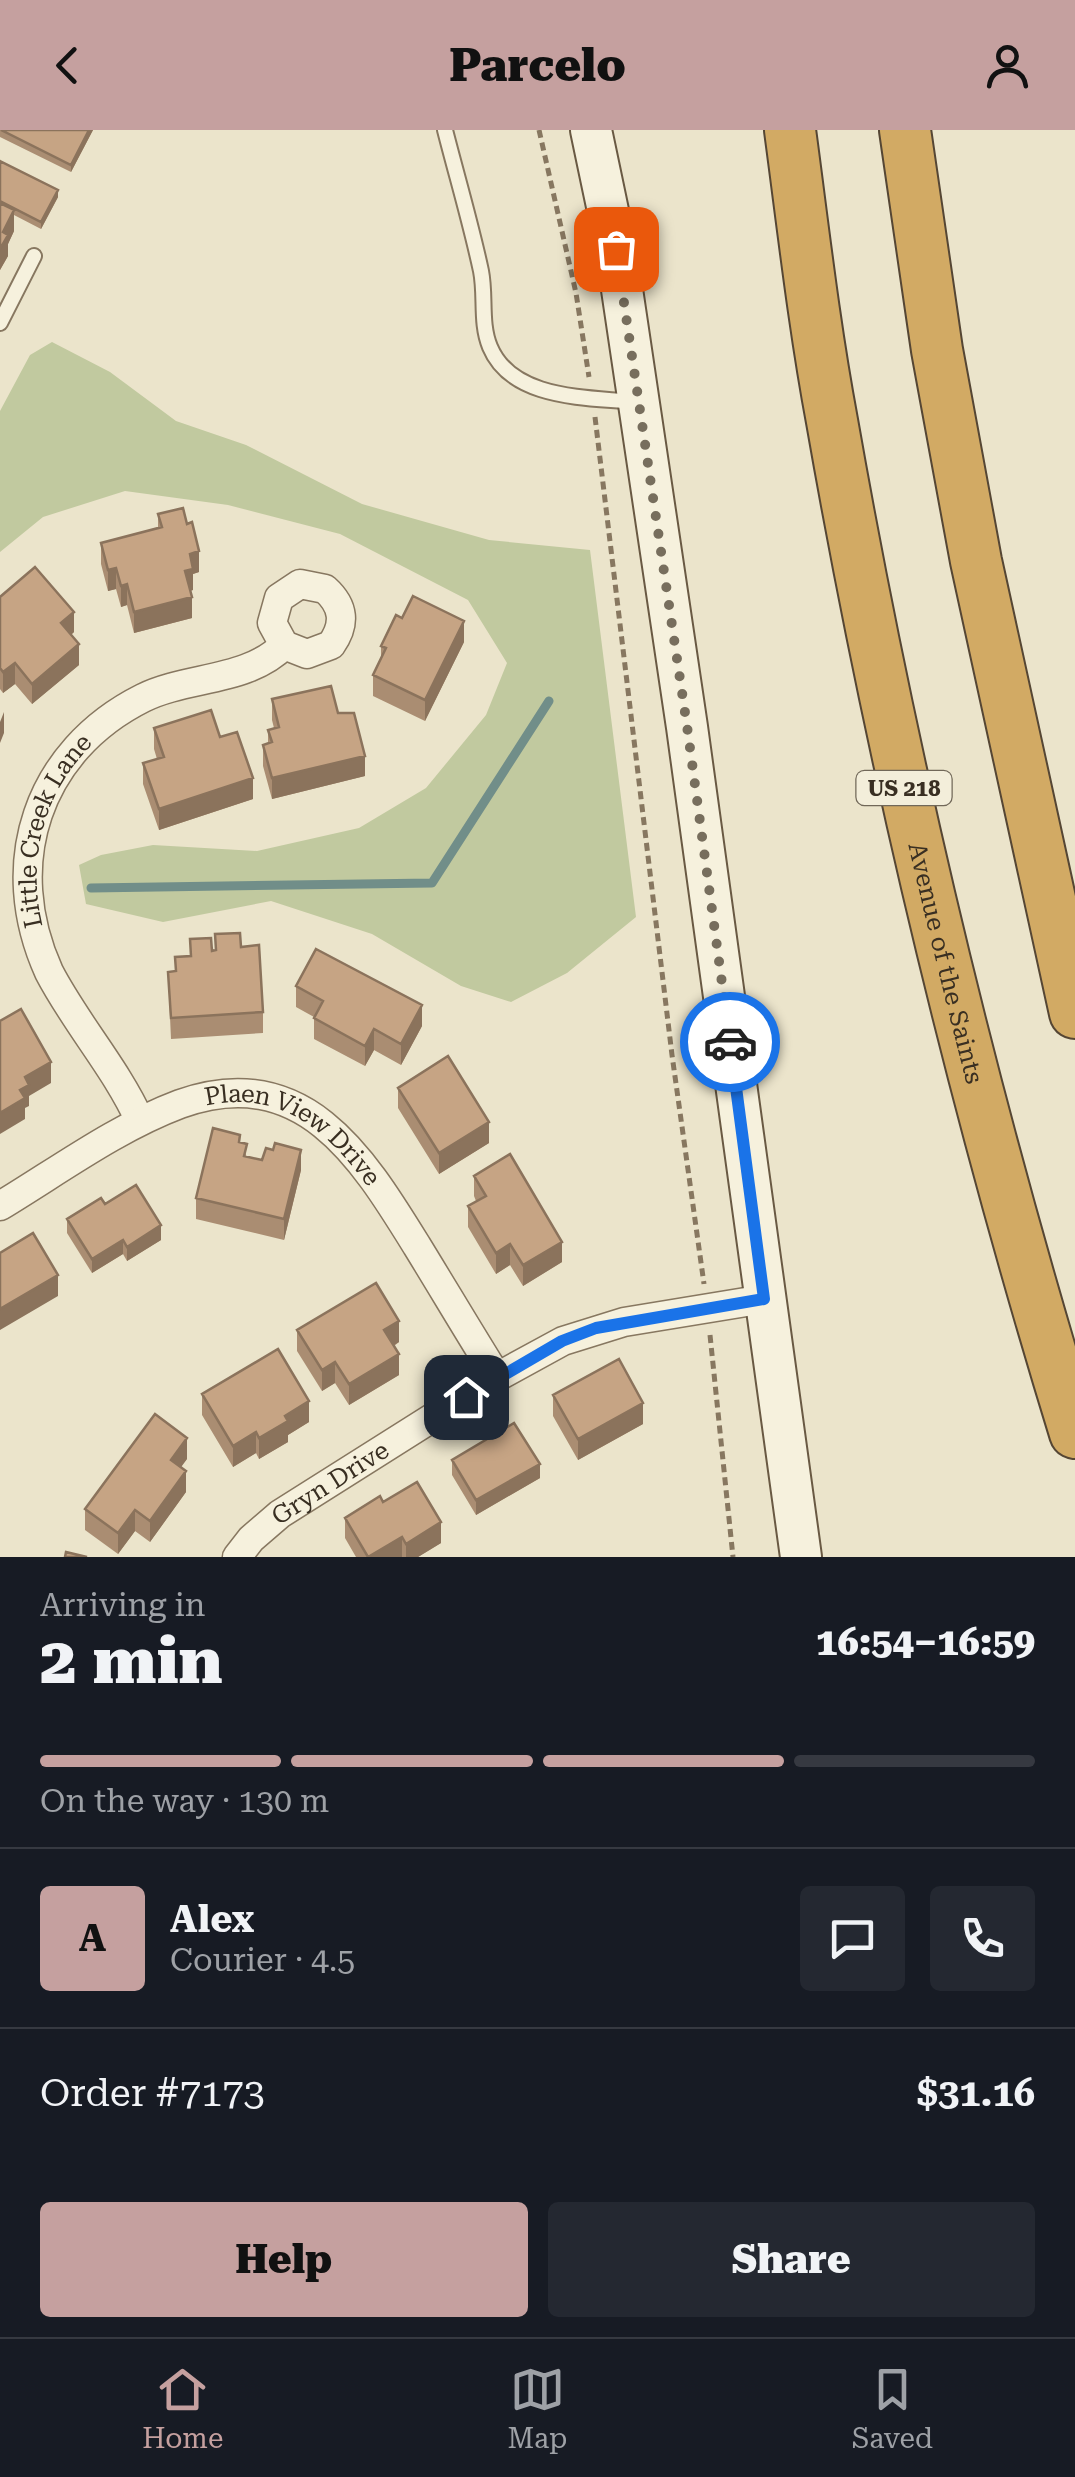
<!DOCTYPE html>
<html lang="en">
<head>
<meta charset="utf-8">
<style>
	:root { --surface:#171b24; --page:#242831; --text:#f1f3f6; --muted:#9ea1a6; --line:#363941; --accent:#c5a09f }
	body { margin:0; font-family:"Roboto Serif",serif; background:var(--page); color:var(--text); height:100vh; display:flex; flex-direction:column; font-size:38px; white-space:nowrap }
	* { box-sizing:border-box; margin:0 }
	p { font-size:32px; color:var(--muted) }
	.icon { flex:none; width:55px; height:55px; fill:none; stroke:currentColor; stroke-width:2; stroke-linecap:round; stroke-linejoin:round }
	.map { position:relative; height:1427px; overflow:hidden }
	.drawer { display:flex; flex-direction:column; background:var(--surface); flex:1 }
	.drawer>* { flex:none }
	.pin { position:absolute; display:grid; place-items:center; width:85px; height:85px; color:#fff; margin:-42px; border-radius:20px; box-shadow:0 5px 15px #0006 }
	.courier { position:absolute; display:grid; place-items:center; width:100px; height:100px; margin:-50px; border:8px solid #1a73e8; border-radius:50%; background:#fff; color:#222; box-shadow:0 2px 12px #0007 }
	.overview em { font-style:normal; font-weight:800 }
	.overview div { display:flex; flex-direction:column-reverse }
	.overview { display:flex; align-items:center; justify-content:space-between; height:170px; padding:0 40px }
	h1 { font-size:65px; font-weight:800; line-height:75px }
	.bar { display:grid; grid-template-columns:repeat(4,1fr); gap:15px 10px; align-content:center; height:120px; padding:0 40px }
	.bar i { height:12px; border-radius:8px; background:var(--line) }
	.bar .current { background:var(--accent) }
	.bar p { grid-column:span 4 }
	.line { display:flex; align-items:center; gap:25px; padding:0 40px; border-top:2px solid var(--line) }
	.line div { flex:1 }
	.round { display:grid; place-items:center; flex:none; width:105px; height:105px; border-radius:10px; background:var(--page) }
	.cta { display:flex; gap:20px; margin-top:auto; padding:20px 40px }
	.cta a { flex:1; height:115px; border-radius:10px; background:var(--accent); color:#111; font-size:40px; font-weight:800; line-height:115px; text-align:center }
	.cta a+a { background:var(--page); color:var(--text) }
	header { display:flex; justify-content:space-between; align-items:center; height:130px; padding:0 40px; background:var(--accent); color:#111; font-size:45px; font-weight:800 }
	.menu { display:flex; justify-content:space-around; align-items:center; height:140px; border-top:2px solid var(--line); background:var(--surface); font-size:28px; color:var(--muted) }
	.menu a { display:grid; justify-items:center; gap:5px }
	.menu .current { color:var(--accent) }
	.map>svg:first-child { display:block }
	.green { fill:#c1c99f }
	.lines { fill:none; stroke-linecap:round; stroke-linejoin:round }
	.stream { stroke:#718e89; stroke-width:9 }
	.lane-casing { stroke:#877760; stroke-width:18 }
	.street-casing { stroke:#877760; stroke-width:31 }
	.secondary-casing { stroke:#695943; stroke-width:44 }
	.highway-casing { stroke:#554634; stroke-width:54 }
	.path { stroke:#877760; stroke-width:5; stroke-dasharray:8 5; stroke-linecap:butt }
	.lane { stroke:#f6f1dd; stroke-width:14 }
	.street { stroke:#f6f1dd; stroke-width:28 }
	.secondary { stroke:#f6f1dd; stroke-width:40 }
	.highway { stroke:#d2aa64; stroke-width:50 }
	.wall { fill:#aa8d72 }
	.shaded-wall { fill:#8b735c }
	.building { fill:#c6a484; stroke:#8b735c; stroke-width:2.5 }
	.done { stroke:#776e5d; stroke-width:10; stroke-dasharray:0 18 }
	.route { stroke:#1a73e8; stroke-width:12 }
	.labels { text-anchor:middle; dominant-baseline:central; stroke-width:8; stroke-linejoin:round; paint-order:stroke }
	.shield { fill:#f3eeda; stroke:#716859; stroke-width:2.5 }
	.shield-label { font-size:22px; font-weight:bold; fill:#392f22 }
	.street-label { font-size:25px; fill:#392f22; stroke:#f3eeda }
</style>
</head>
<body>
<header><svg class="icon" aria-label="back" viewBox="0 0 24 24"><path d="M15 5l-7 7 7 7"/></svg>Parcelo<svg class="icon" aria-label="person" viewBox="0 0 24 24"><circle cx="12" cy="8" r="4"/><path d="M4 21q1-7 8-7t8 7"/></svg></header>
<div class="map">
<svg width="1075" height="1427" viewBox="0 0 1075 1427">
	<rect width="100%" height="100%" fill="#ebe4cb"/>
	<path class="green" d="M52 212 110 242 176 291 246 315 362 374 489 410 590 420 636 787 567 843 511 872 461 856 372 804 271 771 163 792 86 774 79 735 101 725 153 715 257 721 359 698 426 658 486 585 507 533 468 470 340 404 228 375 125 361 43 387 0 422V281L30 225Z"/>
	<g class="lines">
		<path class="stream" d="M91 758 432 753 549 571"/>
		<defs>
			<path id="lane" d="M445 0C457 47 471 94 481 141 486 166 480 193 490 217 512 270 587 267 633 272
				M0 193 34 126"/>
			<g id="street">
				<path id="s1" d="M140 991C116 938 76 894 49 842 0 734 37 621 143 568 187 546 248 552 284 515L272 493 279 468 300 454 325 459C344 476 346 494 331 515L307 524 284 515"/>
				<path id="s2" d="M0 1076C58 1041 116 998 180 974 303 930 362 1027 417 1116 444 1160 470 1204 497 1247"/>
				<path id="s3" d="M237 1427 251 1409 280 1384 497 1247 563 1211 624 1192 764 1169"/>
			</g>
			<path id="secondary" d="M591 0 616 119 687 597 801 1427"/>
			<g id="highway">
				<path id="s4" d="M790 0C803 97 814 195 832 291 892 633 973 971 1075 1303"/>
				<path d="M905 0 937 220 976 431 1075 883"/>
			</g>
		</defs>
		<use href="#lane" class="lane-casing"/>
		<use href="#street" class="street-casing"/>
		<use href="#secondary" class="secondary-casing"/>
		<use href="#highway" class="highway-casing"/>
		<path class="path" d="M539 0 576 163 589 247
			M595 287 672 925 704 1154
			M710 1205 733 1427"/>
		<use href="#lane" class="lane"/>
		<use href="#street" class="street"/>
		<use href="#secondary" class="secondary"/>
		<use href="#highway" class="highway"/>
	</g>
	<path class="wall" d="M0 0H93L71 42 0 7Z
		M0 31 58 67 41 99 14 85V101L8 114V126L0 140Z
		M158 384 199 442 193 444V460L190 461 192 488 134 503 127 475 121 477 116 459 108 461 101 434V413L158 398Z
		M0 467 74 502 71 505 79 535 32 574 15 554 3 563 0 559Z
		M464 512 425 591 373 566V545L381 530V516Z
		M272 569 338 583 365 646 272 669 263 636V615L268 613V600L274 598 272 590Z
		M154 598 220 607 253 669 159 700 143 654V633L157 629 154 619Z
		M215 804 241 817 263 882V903L171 909 168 842H175V827L190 826V809L215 820Z
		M296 856 422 896 401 935 374 920 365 936 314 909V887L296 877Z
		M398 958 489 1013 439 1044 398 978Z
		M240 1012 247 1027 301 1040 284 1110 196 1089V1068Z
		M474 1046 562 1132 523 1156 510 1135 496 1144 468 1097V1076L476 1071 474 1066Z
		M105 1074 161 1110 127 1131 123 1124 92 1143 67 1103V1089Z
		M297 1200 399 1212 394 1216 399 1245 349 1275 335 1253 322 1261 297 1221Z
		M202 1264 309 1292 288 1305V1312L259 1329 256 1323 233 1337 202 1285Z
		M553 1265 643 1294 578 1330 553 1286Z
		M187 1329 180 1337 186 1362 150 1412 135 1401 118 1424 85 1400V1379Z
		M452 1330 540 1348 476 1385 452 1345Z
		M383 1372 441 1413 418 1427H356L345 1408V1388Z"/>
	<path class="shaded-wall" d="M89 0H93L71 42V35Z
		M58 60V67L41 99V92Z
		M14 80V101L8 114V126L0 140V119L3 102Z
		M199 421V442L193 444V460L185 462V441L190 424Z
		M116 438V459L108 461V440Z
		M127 454V475L121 477V456Z
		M192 467V488L134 503V482Z
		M74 482V502L61 513V493Z
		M464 491V512L425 591V570Z
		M79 514V535L32 574V554Z
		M15 533V554L3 563V542Z
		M4 582V603L0 613V592Z
		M365 626V646L272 669V648Z
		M253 648V669L159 700V679Z
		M422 875V896L401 935V914Z
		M374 899V920L365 936V916Z
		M51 932V953L29 966V976L25 978V989L0 1004V983L20 960 25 947Z
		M489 992V1013L439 1044V1023Z
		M301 1020V1040L284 1110V1089Z
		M161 1095V1110L127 1131V1117Z
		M123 1110V1124L92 1143V1129Z
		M562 1112V1132L523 1156V1135Z
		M510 1114V1135L496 1144V1123Z
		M58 1145V1166L0 1200V1179Z
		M399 1191V1212L384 1221V1200Z
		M399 1224V1245L349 1275V1254Z
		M335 1232V1253L322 1261V1240Z
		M309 1271V1292L288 1305V1312L259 1329V1308L285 1286Z
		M643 1273V1294L578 1330V1309Z
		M256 1302V1323L233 1337V1316Z
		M187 1308V1329L171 1351V1330Z
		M540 1334V1348L476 1385V1370Z
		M186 1341V1362L150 1412V1391Z
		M135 1380V1401L118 1424V1403Z
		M441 1392V1413L418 1427H406V1414Z
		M402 1407V1427H369Z"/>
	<path class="building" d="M1 0H89L71 35Z
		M0 31 58 60 41 92 0 71Z
		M0 73 14 80 3 102 8 105 0 119Z
		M183 378 187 394 192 392 199 421 190 424 193 439 185 441 192 467 134 482 127 454 121 456 116 438 108 440 101 413 162 397 158 384Z
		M35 437 74 482 61 493 79 514 32 554 15 533 3 542 0 538V467Z
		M413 466 464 491 425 570 373 545 386 518 381 516 396 485 402 488Z
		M331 556 338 583H354L365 626 272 648 263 615 272 612 268 600 279 597 272 569Z
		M211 580 220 607 237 602 253 648 159 679 143 633 164 627 154 598Z
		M240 803 241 817 259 815 263 882 171 888 168 842 176 841 175 827 191 826 190 809 211 808 212 821 216 820 215 804Z
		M316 819 422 875 401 914 374 899 365 916 314 888 323 871 296 856Z
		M21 879 51 932 25 947 29 955 20 960 25 968 0 983V891Z
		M448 926 489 992 439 1023 398 958Z
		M213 998 240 1005 239 1012 247 1014 244 1026 262 1030 266 1018 273 1020 275 1013 301 1020 284 1089 196 1068Z
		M510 1024 562 1112 523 1135 510 1114 496 1123 468 1076 486 1066 474 1046Z
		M136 1055 161 1095 127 1117 123 1110 92 1129 67 1089 101 1068 105 1074Z
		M33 1103 58 1145 0 1179V1123Z
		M376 1153 399 1191 384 1200 399 1224 349 1254 335 1232 322 1240 297 1200Z
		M278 1219 309 1271 285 1286 288 1291 259 1308 256 1302 233 1316 202 1264Z
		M619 1229 643 1273 578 1309 553 1265Z
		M155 1284 187 1308 171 1330 186 1341 150 1391 135 1380 118 1403 85 1379Z
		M514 1293 540 1334 476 1370 452 1330Z
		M417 1352 441 1392 406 1414 402 1407 368 1427 345 1388 380 1366 383 1372Z
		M66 1422 87 1427H65Z"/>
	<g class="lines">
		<path class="done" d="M616 119 687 596 730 912"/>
		<path class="route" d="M466 1267 562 1211 596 1198 764 1169 730 912"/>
	</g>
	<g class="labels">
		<rect class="shield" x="856.5" y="641" width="95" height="34" rx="8"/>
		<g class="shield-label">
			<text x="904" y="658">US 218</text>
		</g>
		<g class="street-label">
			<text stroke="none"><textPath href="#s1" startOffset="325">Little Creek Lane</textPath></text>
			<text stroke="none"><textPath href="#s4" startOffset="848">Avenue of the Saints</textPath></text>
			<text stroke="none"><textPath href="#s2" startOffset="335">Plaen View Drive</textPath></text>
			<text stroke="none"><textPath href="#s3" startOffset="120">Gryn Drive</textPath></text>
		</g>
	</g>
</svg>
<div class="pin" style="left:616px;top:119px;background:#ea580c"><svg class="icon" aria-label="bag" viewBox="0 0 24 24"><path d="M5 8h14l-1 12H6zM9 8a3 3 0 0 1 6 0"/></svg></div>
<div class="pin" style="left:466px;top:1267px;background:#1f2937"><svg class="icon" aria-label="home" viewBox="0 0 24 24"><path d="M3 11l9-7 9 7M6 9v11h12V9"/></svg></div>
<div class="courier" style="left:730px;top:912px"><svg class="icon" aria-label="car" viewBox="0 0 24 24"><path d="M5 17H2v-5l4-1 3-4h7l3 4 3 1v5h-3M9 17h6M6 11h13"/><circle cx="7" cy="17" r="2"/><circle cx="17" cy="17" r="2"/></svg></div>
</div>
<section class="drawer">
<div class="overview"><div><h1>2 min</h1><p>Arriving in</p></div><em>16:54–16:59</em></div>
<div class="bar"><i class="current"></i><i class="current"></i><i class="current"></i><i></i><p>On the way · 130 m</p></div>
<div class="line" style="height:180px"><b class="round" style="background:var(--accent);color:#111">A</b><div><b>Alex</b><p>Courier · 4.5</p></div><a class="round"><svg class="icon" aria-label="chat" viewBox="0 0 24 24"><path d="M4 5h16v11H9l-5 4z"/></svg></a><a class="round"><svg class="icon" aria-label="phone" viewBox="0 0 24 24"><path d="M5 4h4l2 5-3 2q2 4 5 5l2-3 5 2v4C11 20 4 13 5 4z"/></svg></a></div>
<div class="line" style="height:130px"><div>Order #7173</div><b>$31.16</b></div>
<div class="cta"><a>Help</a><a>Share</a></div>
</section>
<nav class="menu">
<a class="current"><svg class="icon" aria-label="home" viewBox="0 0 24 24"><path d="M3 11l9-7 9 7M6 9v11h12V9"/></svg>Home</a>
<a><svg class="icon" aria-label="map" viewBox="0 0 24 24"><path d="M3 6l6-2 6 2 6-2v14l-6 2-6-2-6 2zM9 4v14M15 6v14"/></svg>Map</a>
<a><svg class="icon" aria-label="saved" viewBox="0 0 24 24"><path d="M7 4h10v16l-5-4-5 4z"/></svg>Saved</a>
</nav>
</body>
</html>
